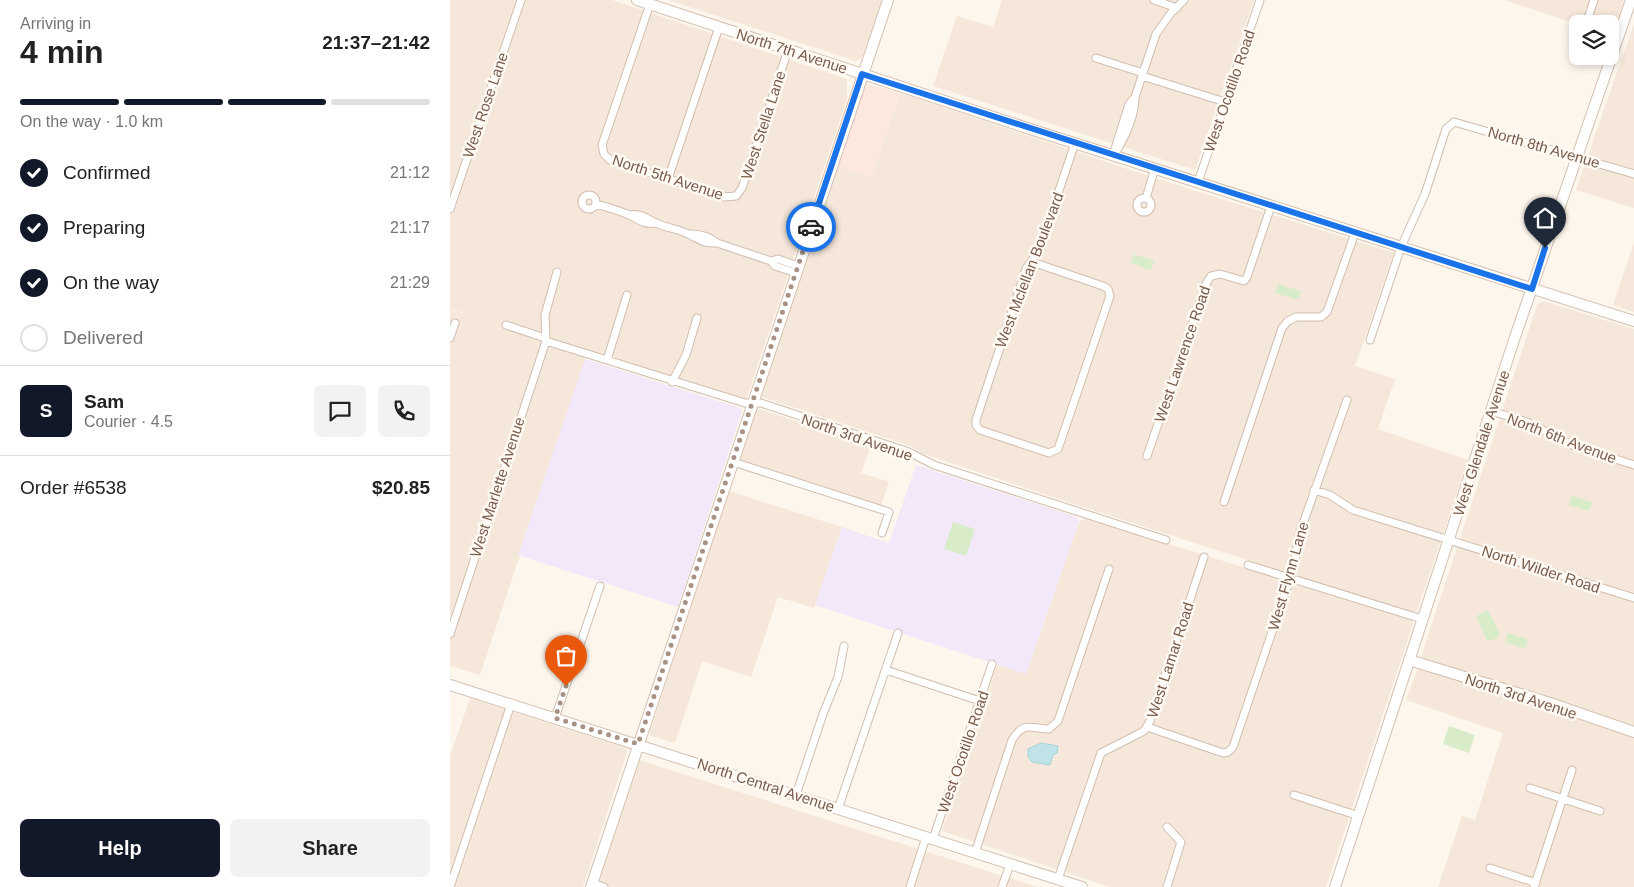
<!DOCTYPE html>
<html lang="en">
<head>
<meta charset="utf-8">
<style>
	:root { --surface:#fff; --page:#f2f2f2; --text:#222; --muted:#767676; --line:#e0e0e0; --accent:#111827 }
	body { margin:0; font-family:Arial,sans-serif; background:var(--page); color:var(--text); height:100vh; display:flex; flex-direction:column; font-size:19px; white-space:nowrap }
	* { box-sizing:border-box; margin:0 }
	p { font-size:16px; color:var(--muted) }
	.icon { flex:none; width:28px; height:28px; fill:none; stroke:currentColor; stroke-width:2; stroke-linecap:round; stroke-linejoin:round }
	.map { position:relative; flex:1; overflow:hidden }
	.details { display:flex; flex-direction:column; background:var(--surface); width:450px }
	.details>* { flex:none }
	.buttons { position:absolute; left:1119px; top:15px; display:grid; gap:10px }
	.buttons a { display:grid; place-items:center; width:50px; height:50px; border-radius:8px; background:var(--surface); box-shadow:0 2px 8px #0003; font-size:25px }
	.pin { position:absolute; display:grid; place-items:center; width:42px; height:42px; color:#fff; margin:-51px -21px; border-radius:50% 50% 50% 0; rotate:-45deg; box-shadow:0 0 5px #0007 }
	.pin .icon { rotate:45deg }
	.courier { position:absolute; display:grid; place-items:center; width:50px; height:50px; margin:-25px; border:4px solid #1a73e8; border-radius:50%; background:#fff; color:#222; box-shadow:0 1px 6px #0007 }
	.headline em { font-style:normal; font-weight:600 }
	.headline div { display:flex; flex-direction:column-reverse }
	.headline { display:flex; align-items:center; justify-content:space-between; height:85px; padding:0 20px }
	h1 { font-size:32px; font-weight:600; line-height:38px }
	.bar { display:grid; grid-template-columns:repeat(4,1fr); gap:8px 5px; align-content:center; height:60px; padding:0 20px }
	.bar i { height:6px; border-radius:4px; background:var(--line) }
	.bar .selected { background:var(--accent) }
	.bar p { grid-column:span 4 }
	.line { display:flex; align-items:center; gap:12px; padding:0 20px; border-top:1px solid var(--line) }
	.line div { flex:1 }
	.round { display:grid; place-items:center; flex:none; width:52px; height:52px; border-radius:8px; background:var(--page) }
	ol { padding:0 20px; list-style:none }
	li { display:flex; align-items:center; gap:15px; height:55px }
	li p { margin-inline-start:auto }
	li .icon { padding:5px; border-radius:50%; background:var(--accent); color:#fff; stroke-width:4 }
	li:last-child { color:var(--muted) }
	li i { width:28px; height:28px; border:2px solid var(--line); border-radius:50% }
	.cta { display:flex; gap:10px; margin-top:auto; padding:10px 20px }
	.cta a { flex:1; height:58px; border-radius:8px; background:var(--accent); color:#fff; font-size:20px; font-weight:600; line-height:58px; text-align:center }
	.cta a+a { background:var(--page); color:var(--text) }
	main { display:flex; flex:1; min-height:0 }
	.map>svg:first-child { display:block }
	.residential { fill:#f5e8da }
	.commercial { fill:#fde8e0 }
	.education { fill:#f3e8fa }
	.green { fill:#d8ecc9 }
	.water { fill:#bfe3e8; stroke:#a5d3da }
	.lines { fill:none; stroke-linecap:round; stroke-linejoin:round }
	.street-casing { stroke:#d1beb0; stroke-width:9 }
	.secondary-casing { stroke:#d6c0b0; stroke-width:12 }
	.street { stroke:#fff; stroke-width:7 }
	.secondary { stroke:#fff; stroke-width:10 }
	.done { stroke:#a89285; stroke-width:5; stroke-dasharray:0 9 }
	.route { stroke:#1a73e8; stroke-width:6 }
	.labels { text-anchor:middle; dominant-baseline:central; stroke-width:5; stroke-linejoin:round; paint-order:stroke }
	.street-label { font-size:15px; fill:#7a5c4d; stroke:#fffaf3 }
</style>
</head>
<body>
<main>
<section class="details">
<div class="headline"><div><h1>4 min</h1><p>Arriving in</p></div><em>21:37–21:42</em></div>
<div class="bar"><i class="selected"></i><i class="selected"></i><i class="selected"></i><i></i><p>On the way · 1.0 km</p></div>
<ol>
<li><svg class="icon" aria-label="check" viewBox="0 0 24 24"><path d="M5 12l5 5 9-10"/></svg>Confirmed<p>21:12</p></li>
<li><svg class="icon" aria-label="check" viewBox="0 0 24 24"><path d="M5 12l5 5 9-10"/></svg>Preparing<p>21:17</p></li>
<li><svg class="icon" aria-label="check" viewBox="0 0 24 24"><path d="M5 12l5 5 9-10"/></svg>On the way<p>21:29</p></li>
<li><i></i>Delivered</li>
</ol>
<div class="line" style="height:90px"><b class="round" style="background:var(--accent);color:#fff">S</b><div><b>Sam</b><p>Courier · 4.5</p></div><a class="round"><svg class="icon" aria-label="chat" viewBox="0 0 24 24"><path d="M4 5h16v11H9l-5 4z"/></svg></a><a class="round"><svg class="icon" aria-label="phone" viewBox="0 0 24 24"><path d="M5 4h4l2 5-3 2q2 4 5 5l2-3 5 2v4C11 20 4 13 5 4z"/></svg></a></div>
<div class="line" style="height:65px"><div>Order #6538</div><b>$20.85</b></div>
<div class="cta"><a>Help</a><a>Share</a></div>
</section>
<div class="map">
<svg width="1184" height="887" viewBox="0 0 1184 887">
	<rect width="100%" height="100%" fill="#fdf6ec"/>
	<path class="residential" d="M0 0H162L397 79V99L295 403 137 354 30 675 0 666V310L26 316 0 309Z
		M218 0H432L412 58 406 61Z
		M552 0H804L745 170 483 86 507 16 543 27Z
		M1054 0H1174L1162 36 1160 35V24H1127Z
		M1184 24V208L1126 190Z
		M450 93 708 179 944 253 905 366 945 379 928 429 1018 460 967 611 961 613 633 507 471 453 461 446 312 397V392L387 166 421 177Z
		M1184 243V312L1163 305Z
		M1093 301 1184 329V727L972 659 971 657 1087 305Z
		M309 409 421 445 411 473 439 482 431 506 288 461 306 411Z
		M279 491 392 527 364 608 328 597 301 677 252 661 225 743 199 735Z
		M636 518 962 620 963 624 876 887H660L492 831 547 665 576 674 629 522Z
		M968 668 1102 707 1184 736V887H988L1012 816 1025 820 1053 733 956 700Z
		M20 698 178 749 133 887H0V756Z
		M189 760 588 887H147Z"/>
	<path class="commercial" d="M417 84 450 93 421 177 387 166 414 87Z"/>
	<path class="education" d="M135 359 290 408 292 411 228 607 68 555Z
		M466 465 627 517 629 522 576 674 365 605 392 527 439 543Z"/>
	<path class="green" d="M684 254 704 261 701 270 681 263Z
		M828 284 848 290 851 293 849 298 845 299 825 293Z
		M1122 496 1142 502 1139 511 1119 505Z
		M503 522 525 529 516 556 494 549Z
		M1035 611 1039 612 1050 634 1048 637 1041 641 1037 640 1027 619 1028 615Z
		M1058 633 1078 639 1075 649 1055 642Z
		M999 726 1025 735 1019 753 993 744Z"/>
	<path class="water" d="M591 743 608 746 607 753 603 755 600 765 582 762 578 757V749Z"/>
	<g class="lines">
		<defs>
			<path id="street" d="M704 0 727 8
				M200 4 152 145 154 154 160 160 274 197 286 196 292 188 338 50
				M1137 21 1144 0
				M646 58 693 73
				M692 76 775 102
				M664 152 679 104 685 97
				M664 155C674 139 685 116 685 97L706 34 721 13 734 0
				M218 179 269 27
				M748 182 810 0
				M132 202a7 7 0 1 1 14 0a7 7 0 1 1-14 0Z
				M687 205a7 7 0 1 1 14 0a7 7 0 1 1-14 0Z
				M696 198 705 168
				M146 204C156 207 167 210 177 214 188 219 193 225 206 223
				M0 209 71 0
				M179 215C192 213 197 219 208 224 217 228 229 229 238 234 249 239 254 244 267 243L321 261 325 266 346 273
				M240 234C251 234 259 236 267 243
				M321 261 328 259 348 266
				M582 262 653 286 658 289 660 296 608 449 599 453 530 430 526 425V420L576 269 589 250 625 143
				M56 325 95 338
				M0 338 5 323
				M920 340 951 247 975 194 996 129 1004 122 1184 174
				M96 341 295 403H311L459 452 484 465 716 540
				M96 341 95 315 107 272
				M157 360 177 295
				M222 382 236 355 247 318
				M1041 411 1077 422 1124 446 1184 465
				M697 456 757 282 761 276 770 274 794 281 797 277 821 206
				M283 462 439 512 432 533
				M864 490 880 495 903 510 1184 598
				M774 502 832 328 838 321 846 317H871L877 312 905 233
				M798 565 972 619
				M0 634 96 341
				M436 670 530 701
				M105 718 150 586
				M697 727 773 753 778 752 783 747 843 570 849 535 897 400
				M1080 788 1150 811
				M346 795 373 714 388 677 394 646
				M844 795 909 816
				M388 809 448 633
				M717 827 731 842 717 887
				M483 839 542 664
				M525 853 562 740C575 720 580 729 599 729L608 721 659 569
				M1040 868 1086 883
				M608 879 651 753 694 731 700 721 754 557
				M142 883 154 887
				M0 887 61 704
				M460 887 476 837
				M552 887 560 864
				M1084 887 1122 770"/>
			<path id="secondary" d="M187 0 577 128 1184 321
				M959 660 1097 702 1184 732
				M0 685 632 887
				M141 887 438 0
				M885 887 1065 337 1181 0"/>
		</defs>
		<use href="#street" class="street-casing"/>
		<use href="#secondary" class="secondary-casing"/>
		<use href="#street" class="street"/>
		<use href="#secondary" class="secondary"/>
	</g>
	<g class="lines">
		<path class="done" d="M116 686 105 718 188 744 361 227"/>
		<path class="route" d="M361 227 412 74 1082 289 1095 248"/>
	</g>
	<g class="labels">
		<g class="street-label">
			<text transform="translate(342 51) rotate(18)">North 7th Avenue</text>
			<text transform="translate(779 91) rotate(-71)">West Ocotillo Road</text>
			<text transform="translate(35 105) rotate(-71)">West Rose Lane</text>
			<text transform="translate(313 125) rotate(-72)">West Stella Lane</text>
			<text transform="translate(1094 147) rotate(16)">North 8th Avenue</text>
			<text transform="translate(218 177) rotate(18)">North 5th Avenue</text>
			<text transform="translate(579 270) rotate(-69)">West Mclellan Boulevard</text>
			<text transform="translate(732 354) rotate(-71)">West Lawrence Road</text>
			<text transform="translate(407 437) rotate(19)">North 3rd Avenue</text>
			<text transform="translate(1112 438) rotate(21)">North 6th Avenue</text>
			<text transform="translate(1031 443) rotate(-72)">West Glendale Avenue</text>
			<text transform="translate(47 487) rotate(-72)">West Marlette Avenue</text>
			<text transform="translate(1091 569) rotate(18)">North Wilder Road</text>
			<text transform="translate(838 576) rotate(-74)">West Flynn Lane</text>
			<text transform="translate(720 660) rotate(-72)">West Lamar Road</text>
			<text transform="translate(1071 696) rotate(18)">North 3rd Avenue</text>
			<text transform="translate(513 752) rotate(-71)">West Ocotillo Road</text>
			<text transform="translate(316 785) rotate(18)">North Central Avenue</text>
		</g>
	</g>
</svg>
<div class="buttons">
<a><svg class="icon" aria-label="layers" viewBox="0 0 24 24"><path d="M12 4l9 5-9 5-9-5zM3 14l9 5 9-5"/></svg></a>
</div>
<div class="pin" style="left:116px;top:686px;background:#ea580c"><svg class="icon" aria-label="bag" viewBox="0 0 24 24"><path d="M5 8h14l-1 12H6zM9 8a3 3 0 0 1 6 0"/></svg></div>
<div class="pin" style="left:1095px;top:248px;background:#1f2937"><svg class="icon" aria-label="home" viewBox="0 0 24 24"><path d="M3 11l9-7 9 7M6 9v11h12V9"/></svg></div>
<div class="courier" style="left:361px;top:227px"><svg class="icon" aria-label="car" viewBox="0 0 24 24"><path d="M5 17H2v-5l4-1 3-4h7l3 4 3 1v5h-3M9 17h6M6 11h13"/><circle cx="7" cy="17" r="2"/><circle cx="17" cy="17" r="2"/></svg></div>
</div>
</main>
</body>
</html>
